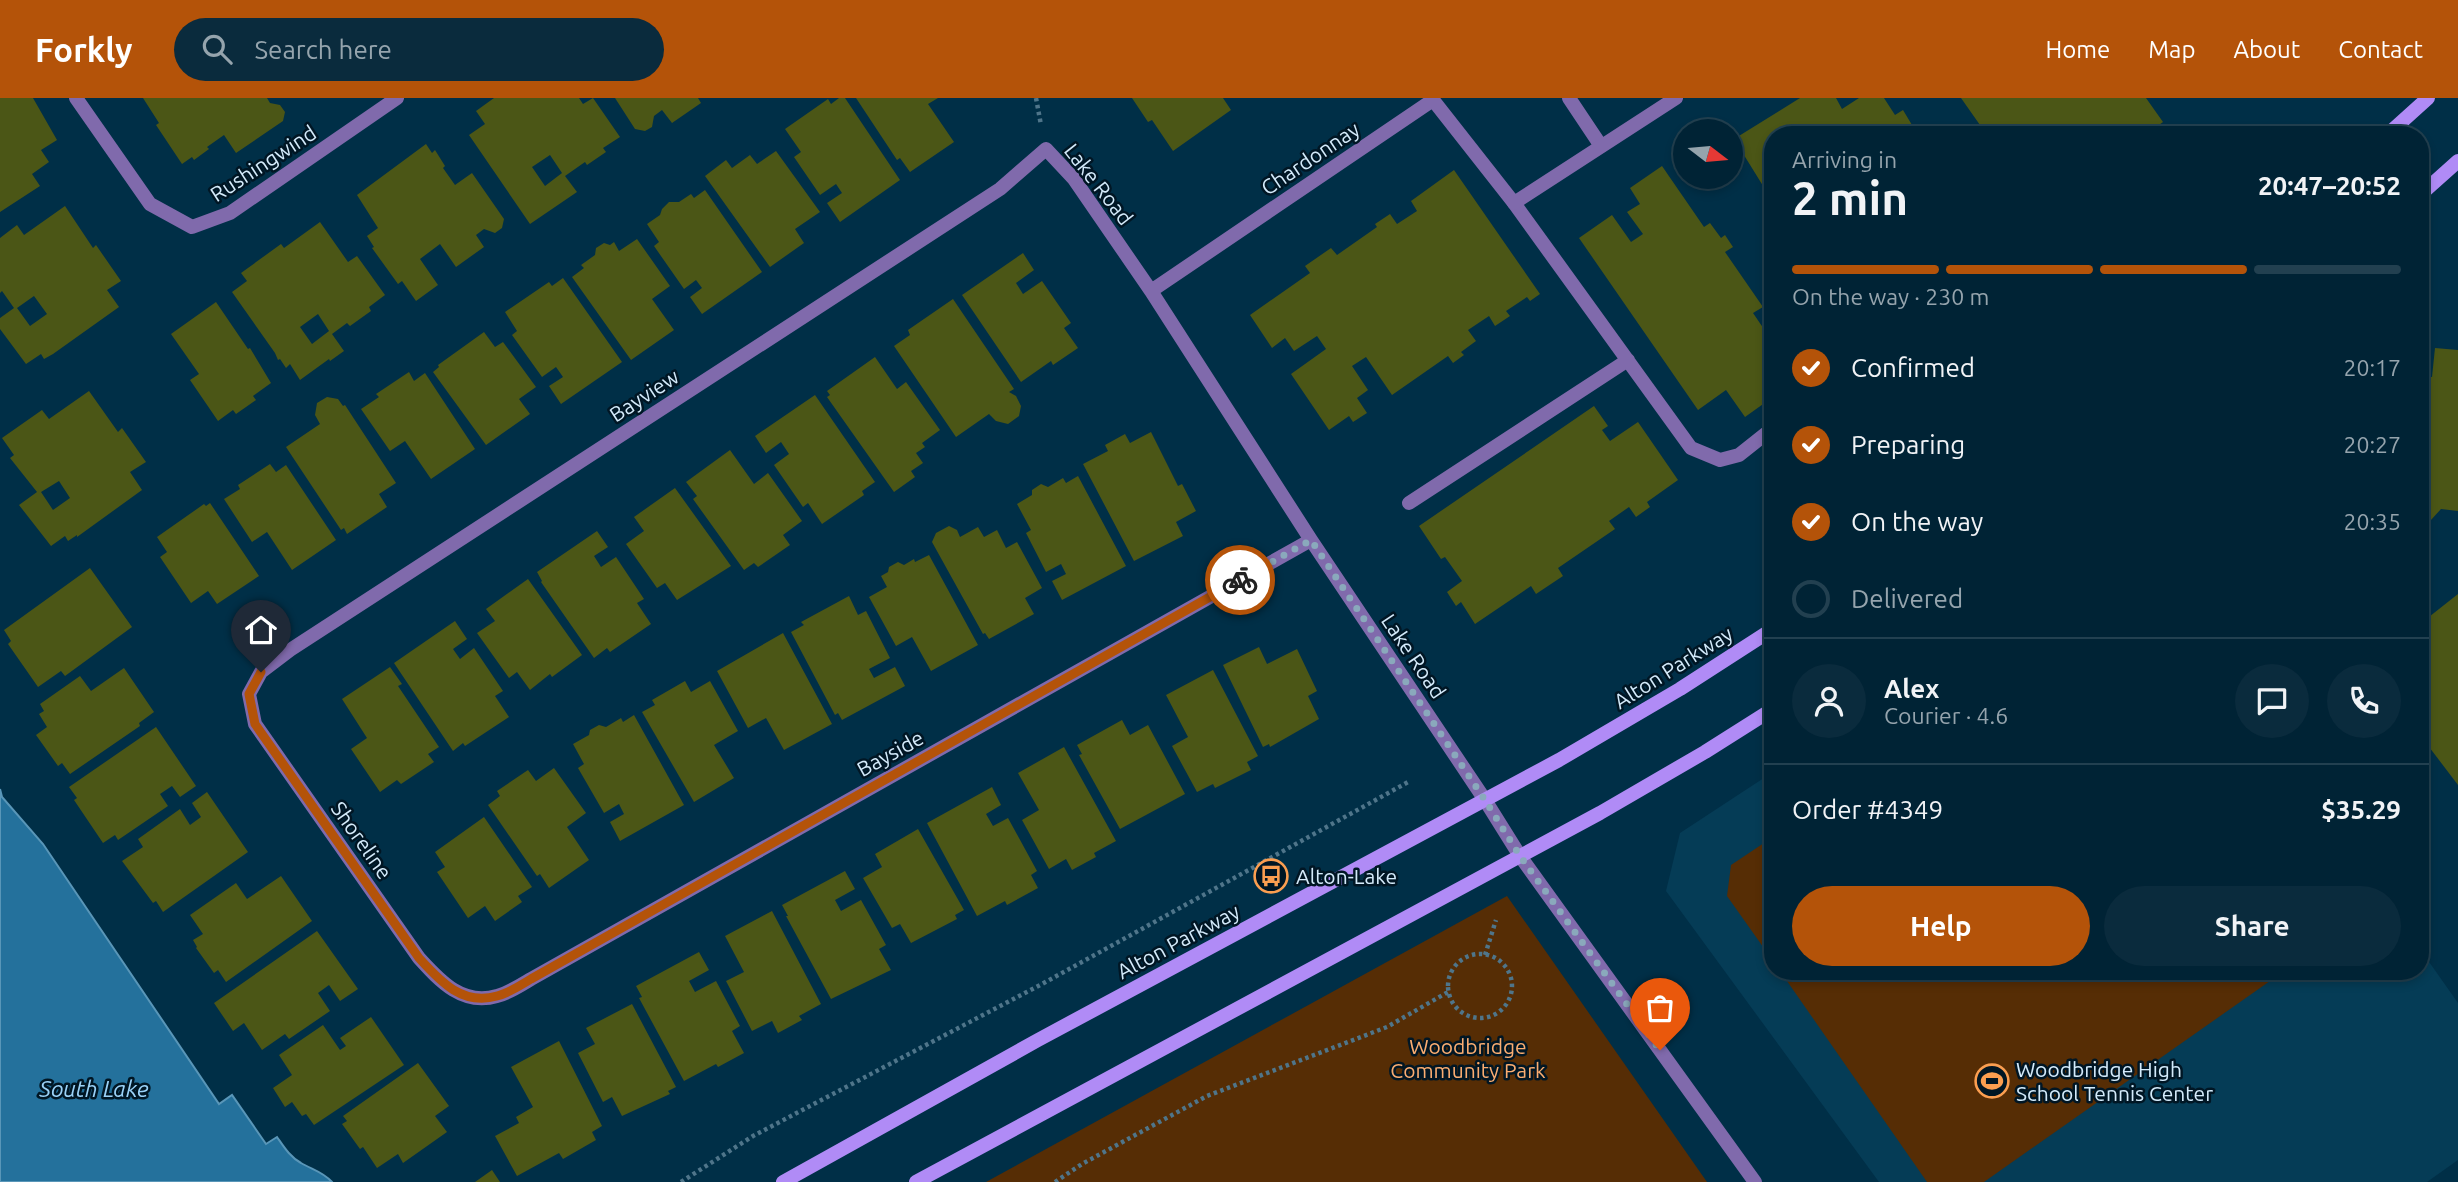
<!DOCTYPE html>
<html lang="en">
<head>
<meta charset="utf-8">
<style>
	:root { --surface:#002335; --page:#0a2b3d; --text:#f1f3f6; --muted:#95a4ad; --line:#224050; --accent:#b45309 }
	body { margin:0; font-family:Ubuntu,sans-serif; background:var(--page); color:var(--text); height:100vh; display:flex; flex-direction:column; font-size:26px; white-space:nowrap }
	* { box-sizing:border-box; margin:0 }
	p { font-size:23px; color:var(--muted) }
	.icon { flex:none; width:38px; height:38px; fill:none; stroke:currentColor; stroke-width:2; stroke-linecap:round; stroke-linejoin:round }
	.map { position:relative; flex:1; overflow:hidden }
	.details { position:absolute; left:1764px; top:28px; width:665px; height:854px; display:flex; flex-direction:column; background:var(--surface); border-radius:28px; box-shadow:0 4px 10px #0003,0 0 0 2px var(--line) }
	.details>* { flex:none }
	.needle { width:46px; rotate:106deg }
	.tools { position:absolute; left:1673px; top:21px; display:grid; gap:14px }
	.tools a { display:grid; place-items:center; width:70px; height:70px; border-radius:50%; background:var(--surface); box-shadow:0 4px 10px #0003,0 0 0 2px var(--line); font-size:35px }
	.pin { position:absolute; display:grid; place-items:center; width:60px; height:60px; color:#fff; margin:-72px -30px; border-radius:50% 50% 50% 0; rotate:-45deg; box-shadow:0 0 7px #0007 }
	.pin .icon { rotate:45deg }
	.courier { position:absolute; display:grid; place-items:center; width:70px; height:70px; margin:-35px; border:5px solid #b45309; border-radius:50%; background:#fff; color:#222; box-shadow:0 2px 9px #0007 }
	.summary em { font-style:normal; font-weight:600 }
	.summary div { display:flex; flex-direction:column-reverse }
	.summary { display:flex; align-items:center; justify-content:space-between; height:119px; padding:0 28px }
	h1 { font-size:46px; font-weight:600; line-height:52px }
	.bar { display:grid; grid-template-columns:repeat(4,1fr); gap:10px 7px; align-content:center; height:84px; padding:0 28px }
	.bar i { height:9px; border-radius:5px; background:var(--line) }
	.bar .active { background:var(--accent) }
	.bar p { grid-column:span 4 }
	.line { display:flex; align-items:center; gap:18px; padding:0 28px; border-top:2px solid var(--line) }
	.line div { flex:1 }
	.round { display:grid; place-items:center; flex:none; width:74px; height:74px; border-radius:37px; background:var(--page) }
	ol { padding:0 28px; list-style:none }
	li { display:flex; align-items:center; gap:21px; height:77px }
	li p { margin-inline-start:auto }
	li .icon { padding:7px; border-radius:50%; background:var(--accent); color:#fff; stroke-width:4 }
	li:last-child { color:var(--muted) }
	li i { width:38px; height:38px; border:4px solid var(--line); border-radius:50% }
	.primary-button { display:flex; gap:14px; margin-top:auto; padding:14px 28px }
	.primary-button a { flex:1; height:80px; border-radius:42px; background:var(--accent); color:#fff; font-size:28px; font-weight:600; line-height:80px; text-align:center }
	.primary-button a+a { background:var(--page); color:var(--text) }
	header { display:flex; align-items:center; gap:42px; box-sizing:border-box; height:98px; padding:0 35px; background:var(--accent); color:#fff }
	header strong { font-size:33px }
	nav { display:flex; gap:38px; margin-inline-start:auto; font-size:24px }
	.search { width:490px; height:63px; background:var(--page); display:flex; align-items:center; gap:18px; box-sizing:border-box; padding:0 24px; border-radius:38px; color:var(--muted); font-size:26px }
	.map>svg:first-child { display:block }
	.built { fill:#053c56 }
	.green { fill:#562d05 }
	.water { fill:#24719c; stroke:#5996b8; stroke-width:2 }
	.building { fill:#4b5616; fill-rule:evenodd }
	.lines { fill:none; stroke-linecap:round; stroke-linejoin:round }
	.path { stroke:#4f758a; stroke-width:4.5; stroke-dasharray:3.5 3.5; stroke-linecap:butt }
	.service { stroke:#806aac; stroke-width:14 }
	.minor { stroke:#806aac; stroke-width:14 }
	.tertiary { stroke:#806aac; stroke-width:14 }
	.secondary { stroke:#b08bf6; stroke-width:14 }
	.done { stroke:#8aa9bc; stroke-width:7; stroke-dasharray:0 12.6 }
	.route { stroke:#b45309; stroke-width:9 }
	.labels { text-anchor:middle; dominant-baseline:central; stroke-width:5; stroke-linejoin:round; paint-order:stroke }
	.street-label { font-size:21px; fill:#d4ebfb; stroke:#001624 }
	.poi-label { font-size:21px; fill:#d4ebfb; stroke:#001624; text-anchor:start }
	.park-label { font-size:21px; fill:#faad71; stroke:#001624 }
	.water-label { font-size:23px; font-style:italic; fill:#9ad2f8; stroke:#001624 }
</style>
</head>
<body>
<header>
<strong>Forkly</strong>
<div class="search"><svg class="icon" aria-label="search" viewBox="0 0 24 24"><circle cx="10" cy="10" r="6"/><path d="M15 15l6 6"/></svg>Search here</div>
<nav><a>Home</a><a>Map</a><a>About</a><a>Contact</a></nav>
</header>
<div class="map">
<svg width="2458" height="1084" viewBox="0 0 2458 1084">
	<rect width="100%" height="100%" fill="#002f47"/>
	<path class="built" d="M1773 674V873H2420V851L2458 905V1062L2427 1084H1879L1666 793 1680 735Z"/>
	<path class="green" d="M1773 739V863L1727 798 1731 767Z
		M1507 798 1707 1084H986Z
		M1780 873H2272L2270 883 1984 1084H1927Z"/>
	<path class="water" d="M0 691 2 699 43 746 219 1006 232 997 266 1046 277 1039C284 1049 290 1059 301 1065 313 1072 323 1074 332 1084H0Z"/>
	<path class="building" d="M0 0H33L57 42 41 52 49 64 32 76 40 88 0 114Z
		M143 0H267L270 5 280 7 285 14 283 23 236 55 224 37 207 49 209 51 194 62 192 59 182 66 156 27 159 25Z
		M494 0H579L583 6 593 0 620 39 603 50 606 54 587 67 585 64 565 78 577 94 530 126 469 37 485 26 476 13ZM550 57 562 75 545 88 532 69Z
		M615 0H698L701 5 672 25 662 12 654 18 652 29 645 33 635 31Z
		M839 0H845L900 82 840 124 827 105 842 95 836 86 820 97 794 59 801 54 785 31 828 1 831 6Z
		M856 0H938L928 6 954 44 910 74 900 60 897 62Z
		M1132 0H1223L1231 12 1173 53 1152 22 1148 24Z
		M1800 0H1836L1842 11 1859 0H1884L1895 17 1903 12 1918 37H1773V104L1734 41Z
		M1961 0H2146L2163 24 2145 37H2100L2096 31 2088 37H1987Z
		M426 46 432 55 435 52 445 68 443 70 455 87 472 75 504 121 502 130 495 135 484 131 476 137 484 149 456 169 440 146 420 161 438 187 416 203 402 183 398 186 372 150 374 149 367 138 378 130 357 97Z
		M776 53 820 114 795 131 804 145 770 169 705 78 726 62 732 70 750 57 757 66Z
		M1662 68 1704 129 1710 125 1721 140 1725 137 1733 149 1725 154 1763 209 1753 215 1768 237 1773 234V299L1745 319 1726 292 1698 312 1579 140 1612 117 1631 144 1643 136 1627 114 1640 106 1630 90Z
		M1454 72 1540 196 1530 203 1527 199 1506 213 1510 218 1495 228 1489 218 1468 232 1476 243 1461 254 1464 257 1453 265 1448 258 1392 297 1366 259 1352 268 1368 292 1357 300 1367 315 1353 324 1349 318 1329 332 1291 276 1326 251 1317 238 1294 253 1285 240 1272 250 1250 217 1310 175 1305 168 1331 150 1337 157 1377 129 1375 126 1390 116 1397 126 1417 113 1411 103Z
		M705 92 762 174 702 216 690 199 702 190 696 182 684 191 654 148 659 144 647 126 660 117 662 111 669 104H679L691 96 694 100Z
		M65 108 93 150 96 147 121 183 107 192 119 209 53 256 44 261 41 256 26 266 0 231V220L14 210 2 193 0 195V140L17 127 24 137ZM34 198 47 216 30 228 17 210Z
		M320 124 348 164 357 158 385 197 369 209 371 213 350 228 347 225 332 236 344 253 330 263 329 261 300 282 290 266 286 270 280 261 278 262 275 255 232 194 247 183 241 175 281 146 284 150ZM318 216 329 233 312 246 300 229Z
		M637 141 670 188 652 201 674 232 631 262 572 179 584 170 581 167 595 157 596 150 604 145 610 147 614 144 619 153Z
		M1023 155 1034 172 1016 185 1023 196 1042 183 1071 225 1064 230 1078 250 1053 267 1051 263 1021 284 962 197Z
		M563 180 622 264 561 306 549 288 563 279 556 269 542 279 512 237 517 233 505 214 549 184 552 188Z
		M953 201 1014 291 1009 294 1016 298 1021 308 1019 318 1008 326 996 323 989 316 956 339 894 248 910 237 908 232Z
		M216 204 248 251 250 250 271 285 253 298 256 302 236 316 233 312 218 323 190 282 199 276 171 236Z
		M484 234 495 249 503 244 536 289 519 301 530 316 486 347 433 274 439 269 438 267Z
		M2435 250 2458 252V413L2441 411 2420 434V278L2432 279Z
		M875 259 897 291 906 284 940 332 922 345 925 349 916 355 923 365 911 373 915 379 894 394 827 299 830 297 827 293Z
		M409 274 414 283 425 275 475 351 431 381 405 343 390 353 361 311 379 299 376 296Z
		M89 293 118 334 122 330 146 364 130 374 142 392 77 439V437L68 443 65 438 51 448 19 407 37 394 10 360 14 357 2 340 42 312 49 321ZM59 383 70 400 53 412 41 394Z
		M815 297 875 384 862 393 864 397 822 426 808 405 803 409 774 367 789 356 781 344 766 355 755 338Z
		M327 299 338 301 343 308 345 307 396 385 379 396 387 409 347 436 344 430 341 432 286 349 320 326 315 317 317 305Z
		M1594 308 1608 328 1602 332 1610 343 1638 324 1678 382 1647 404 1650 409 1636 419 1629 409 1609 423 1615 431 1558 470 1563 478 1536 496 1531 488 1475 526 1461 504 1456 508 1447 494 1462 483 1445 459 1441 461 1419 428Z
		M1151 334 1178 388 1182 386 1196 413 1176 424 1183 438 1134 463 1083 366 1108 353 1105 347 1125 336 1130 345Z
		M730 352 754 386 768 375 802 423 783 437 790 447 758 469 754 465 744 472 693 401 697 398 686 384Z
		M270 366 276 374 286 367 336 442 292 472 267 434 252 444 224 401 240 391 238 387Z
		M1078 378 1126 468 1062 502 1052 483 1066 476 1061 466 1046 474 1026 435 1031 432 1017 406 1032 397V392L1041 386 1048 389 1063 380 1066 385Z
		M675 390 731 468 677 502 665 485 657 490 626 446 644 433 634 419Z
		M210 405 259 478 217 506 208 493 191 505 160 459 167 454 157 439 204 406 206 408Z
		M949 428 957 432 960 439 978 429 984 439 997 432 1006 450 1017 444 1042 490 1025 500 1034 516 989 541 985 535 983 536 932 444 936 435Z
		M597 433 608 449 594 458 601 469 616 459 644 501 637 505 651 526 610 554 607 550 594 560 541 484 542 483 537 474Z
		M929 457 978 547 931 573 912 539 896 548 869 499 887 489 881 478 888 474 889 469 898 464 904 467 914 461 915 464Z
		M90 470 132 529 65 578 61 573 38 589 8 546 11 543 4 532Z
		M528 481 582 557 552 579 550 576 530 592 517 574 509 580 477 535 495 523 486 511Z
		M2458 496V687L2420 637V526Z
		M849 498 858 517 866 513 890 560 869 571 874 580 895 569 905 588 842 622 838 615 835 617 791 534 804 527 801 524Z
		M455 523 467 541 453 551 460 561 474 550 503 593 495 598 509 619 465 648 463 645 453 653 394 565Z
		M783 535 832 626 784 652 766 620 748 630 717 573Z
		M1259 549 1267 566 1297 551 1317 593 1308 598 1319 621 1270 649 1269 646 1263 649 1223 567Z
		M390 569 402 586 398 588 439 649 428 656 434 664 401 686 397 682 380 694 351 651 367 640 342 601Z
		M124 570 154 614 139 625 140 628 70 676 62 665 58 668 36 637 47 629 39 616 44 613 40 606 80 578 91 593Z
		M1213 572 1258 658 1247 664 1251 672 1215 690 1213 686 1197 694 1172 648 1188 639 1166 597Z
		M685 583 691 594 710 583 738 633 714 647 734 680 694 704 642 614 655 607 652 602Z
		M634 617 684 707 620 743 610 724 624 716 619 706 604 715 578 670 584 666 573 646 589 637 590 632 599 627 606 629 621 620 623 624Z
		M1122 622 1130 637 1148 627 1185 696 1120 731 1079 657 1082 656 1077 647Z
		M156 629 196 688 180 699 172 688 160 696 168 708 118 742 115 737 103 745 74 702 77 700 69 689Z
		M1064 649 1116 743 1094 755 1096 759 1072 772 1066 761 1049 771 1022 722 1039 712 1018 675Z
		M554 670 586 715 567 729 589 762 549 790 540 776 537 778 488 707 500 698 497 693 528 672 536 683Z
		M992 689 1001 707 986 716 993 728 1008 720 1037 773 1031 777 1038 790 1007 807 1005 803 977 818 927 725Z
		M207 694 248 754 163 814 156 803 153 805 122 763 143 749 138 741 180 711 190 727 201 719 192 705Z
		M484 719 532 789 518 798 522 804 495 823 485 808 468 820 437 774 445 769 435 754Z
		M918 731 964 812 955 817 957 821 911 845 900 826 892 830 863 780 882 769 875 756Z
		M845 773 855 791 835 802 841 813 861 802 886 847 879 851 891 872 831 901 786 818H788L782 807Z
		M281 778 312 823 226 884 218 872 214 875 196 850 197 849 193 842 203 836 190 817 236 785 247 801Z
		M772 813 821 906 799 918 802 922 778 935 772 923 752 933 726 883 744 874 725 838Z
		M317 833 358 891 340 903 329 887 318 895 330 913 289 941 285 936 262 952 244 925 233 933 214 905Z
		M699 854 709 872 689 883 695 894 716 883 740 928 732 933 744 955 718 969 716 966 684 983 639 900 642 899 636 888Z
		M632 906 676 989 668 993 670 996 622 1018 612 999 603 1004 578 955 595 946 586 930Z
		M371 919 404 967 314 1027 306 1016 302 1018 292 1004 285 1009 273 990 292 977 279 957 323 927 340 952 346 948 340 940Z
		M559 943 602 1028 592 1034 596 1042 563 1061 559 1055 517 1078 495 1038 519 1025 516 1019 533 1009 511 969Z
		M418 965 449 1008 435 1018 447 1034 403 1065 398 1056 377 1070 363 1049 360 1051 342 1026 347 1023 343 1018Z
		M492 1072 500 1084H475Z"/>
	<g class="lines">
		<path class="path" d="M1036 0 1041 27
			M1448 888a32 32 0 1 1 64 0a32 32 0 1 1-64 0Z
			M1485 857 1496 822
			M681 1084 753 1038 1042 886 1410 683
			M1055 1084 1082 1066 1207 998 1387 929 1448 894"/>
		<path class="service" d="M1569 0 1601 48
			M1514 105 1691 350 1720 362 1739 357 1773 330
			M1409 405 1628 262"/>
		<path class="minor" d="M76 0 150 106 192 129 230 115 397 0
			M1151 193 1433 2 1514 105 1676 0
			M1311 442 531 881C521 887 509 895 497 898 462 908 440 883 419 860L255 626 249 596 261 574 290 552 1000 91 1046 51 1074 81 1151 193 1311 442 1485 702"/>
		<path class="tertiary" d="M1485 702 1520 758 1755 1084"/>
		<path class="secondary" d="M2387 37 2428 0
			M2420 97 2458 63
			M783 1084 1038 942 1559 662 1680 591 1773 531
			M916 1084 1600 715 1705 654 1773 611"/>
	</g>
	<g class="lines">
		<path class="done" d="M1240 482 1311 442 1485 702 1520 758 1660 952"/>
		<path class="route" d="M261 574 249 596 255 626 419 860C440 883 462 908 497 898 509 895 521 887 531 881L1240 482"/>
	</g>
	<defs>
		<symbol id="bus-ring" viewBox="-11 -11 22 22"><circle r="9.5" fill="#001624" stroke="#fb9e50" stroke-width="1.5"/><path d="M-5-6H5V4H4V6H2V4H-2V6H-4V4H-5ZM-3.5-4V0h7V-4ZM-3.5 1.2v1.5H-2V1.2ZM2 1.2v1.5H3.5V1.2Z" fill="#fb9e50"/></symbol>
		<symbol id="stadium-ring" viewBox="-11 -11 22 22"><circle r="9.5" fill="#001624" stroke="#fb9e50" stroke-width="1.5"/><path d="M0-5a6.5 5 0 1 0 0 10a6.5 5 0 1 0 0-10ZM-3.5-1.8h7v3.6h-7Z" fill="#fb9e50"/></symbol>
	</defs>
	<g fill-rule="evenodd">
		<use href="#bus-ring" x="1252" y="759" width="38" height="38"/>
		<use href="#stadium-ring" x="1973" y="964" width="38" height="38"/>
	</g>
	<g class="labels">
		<g class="street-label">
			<text transform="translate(1310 60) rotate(-34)">Chardonnay</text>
			<text transform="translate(263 65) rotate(-33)">Rushingwind</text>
			<text transform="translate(1099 86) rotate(52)">Lake Road</text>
			<text transform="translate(644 297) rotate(-33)">Bayview</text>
			<text transform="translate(1414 558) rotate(56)">Lake Road</text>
			<text transform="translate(1673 569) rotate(-32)">Alton Parkway</text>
			<text transform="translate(890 655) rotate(-29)">Bayside</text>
			<text transform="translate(362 742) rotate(55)">Shoreline</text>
			<text transform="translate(1178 843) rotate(-28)">Alton Parkway</text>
		</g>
		<g class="poi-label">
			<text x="1296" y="778">Alton-Lake</text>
			<text x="2016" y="971">Woodbridge High<tspan x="2016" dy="24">School Tennis Center</tspan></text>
		</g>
		<g class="park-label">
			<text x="1468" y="948">Woodbridge<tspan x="1468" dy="24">Community Park</tspan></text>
		</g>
		<g class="water-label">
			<text x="94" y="990">South Lake</text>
		</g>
	</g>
</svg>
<div class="tools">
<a><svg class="needle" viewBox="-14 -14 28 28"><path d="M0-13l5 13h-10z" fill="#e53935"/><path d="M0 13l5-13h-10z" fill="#95a4ad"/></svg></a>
</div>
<div class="pin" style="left:1660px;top:952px;background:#ea580c"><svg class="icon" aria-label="bag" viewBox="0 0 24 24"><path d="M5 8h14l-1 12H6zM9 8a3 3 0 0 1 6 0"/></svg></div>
<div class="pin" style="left:261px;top:574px;background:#1f2937"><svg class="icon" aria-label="home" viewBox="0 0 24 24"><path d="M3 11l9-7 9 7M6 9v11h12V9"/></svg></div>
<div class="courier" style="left:1240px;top:482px"><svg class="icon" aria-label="bike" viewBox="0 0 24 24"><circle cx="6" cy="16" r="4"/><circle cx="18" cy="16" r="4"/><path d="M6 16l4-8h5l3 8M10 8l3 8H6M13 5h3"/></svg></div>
<section class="details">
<div class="summary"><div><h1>2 min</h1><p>Arriving in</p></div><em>20:47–20:52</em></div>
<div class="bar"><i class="active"></i><i class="active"></i><i class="active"></i><i></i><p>On the way · 230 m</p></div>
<ol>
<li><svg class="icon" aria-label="check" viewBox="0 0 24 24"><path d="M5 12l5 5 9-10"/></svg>Confirmed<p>20:17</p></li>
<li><svg class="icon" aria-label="check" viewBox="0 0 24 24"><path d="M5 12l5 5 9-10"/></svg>Preparing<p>20:27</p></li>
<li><svg class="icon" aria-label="check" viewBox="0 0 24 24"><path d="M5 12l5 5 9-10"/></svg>On the way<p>20:35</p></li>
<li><i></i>Delivered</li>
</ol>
<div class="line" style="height:126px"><a class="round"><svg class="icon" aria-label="person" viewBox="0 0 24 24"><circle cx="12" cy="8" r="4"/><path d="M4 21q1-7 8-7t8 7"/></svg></a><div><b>Alex</b><p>Courier · 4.6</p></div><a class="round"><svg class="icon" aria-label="chat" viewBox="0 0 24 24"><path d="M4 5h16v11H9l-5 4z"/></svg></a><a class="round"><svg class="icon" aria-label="phone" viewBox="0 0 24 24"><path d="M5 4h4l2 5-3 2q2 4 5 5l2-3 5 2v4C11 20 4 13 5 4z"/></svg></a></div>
<div class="line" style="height:91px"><div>Order #4349</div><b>$35.29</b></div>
<div class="primary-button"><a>Help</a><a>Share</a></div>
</section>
</div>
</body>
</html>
